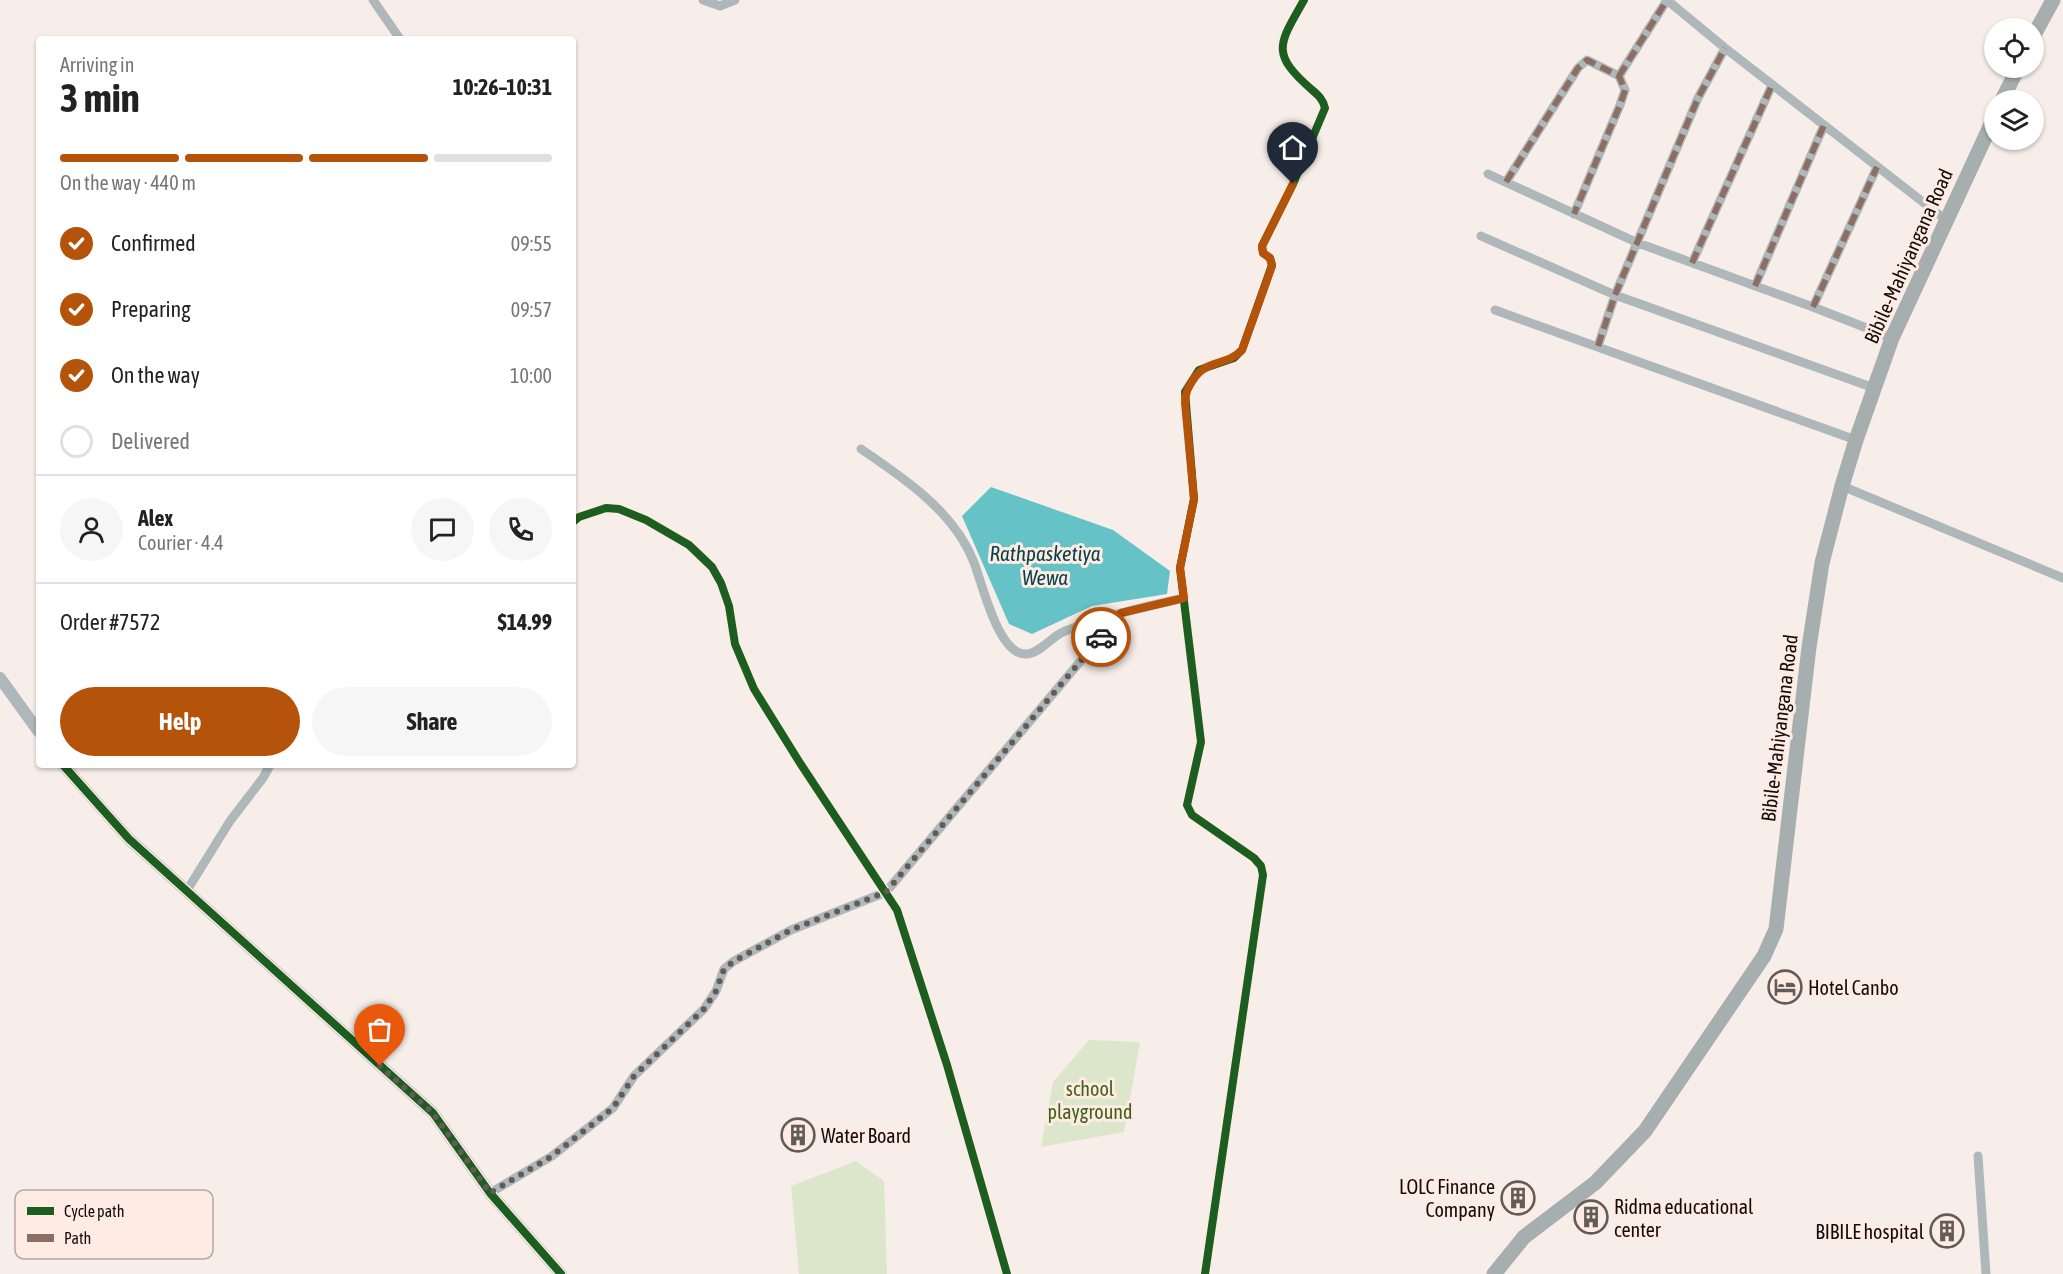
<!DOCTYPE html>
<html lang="en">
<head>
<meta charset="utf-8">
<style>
	:root { --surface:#fff; --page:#f6f6f6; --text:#222; --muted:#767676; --line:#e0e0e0; --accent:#b45309 }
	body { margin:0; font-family:"Asap Condensed",sans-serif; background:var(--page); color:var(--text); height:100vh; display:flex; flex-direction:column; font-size:22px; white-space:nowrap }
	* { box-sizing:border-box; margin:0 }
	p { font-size:20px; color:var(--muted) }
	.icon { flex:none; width:33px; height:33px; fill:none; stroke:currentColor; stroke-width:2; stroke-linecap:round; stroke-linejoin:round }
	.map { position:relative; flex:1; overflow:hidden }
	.details { position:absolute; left:36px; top:36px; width:540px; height:732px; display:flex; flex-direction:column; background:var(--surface); border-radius:6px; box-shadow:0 2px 4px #0004 }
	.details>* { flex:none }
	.fabs { position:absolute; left:1984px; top:18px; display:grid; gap:12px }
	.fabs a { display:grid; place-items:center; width:60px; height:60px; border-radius:50%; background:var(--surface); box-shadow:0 2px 4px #0004; font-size:30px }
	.pin { position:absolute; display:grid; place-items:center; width:51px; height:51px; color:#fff; margin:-62px -26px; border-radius:50% 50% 50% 0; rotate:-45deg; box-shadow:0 0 6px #0007 }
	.pin .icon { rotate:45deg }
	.courier { position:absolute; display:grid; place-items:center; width:60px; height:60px; margin:-30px; border:4px solid #b45309; border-radius:50%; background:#fff; color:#222; box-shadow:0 2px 8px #0007 }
	.overview em { font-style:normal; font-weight:700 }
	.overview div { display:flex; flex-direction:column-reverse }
	.overview { display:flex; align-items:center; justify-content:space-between; height:102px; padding:0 24px }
	h1 { font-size:39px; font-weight:700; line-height:45px }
	.bar { display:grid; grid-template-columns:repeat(4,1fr); gap:9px 6px; align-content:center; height:72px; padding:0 24px }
	.bar i { height:8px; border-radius:4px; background:var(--line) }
	.bar .current { background:var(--accent) }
	.bar p { grid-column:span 4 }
	.line { display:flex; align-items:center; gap:15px; padding:0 24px; border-top:2px solid var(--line) }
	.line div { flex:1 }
	.round { display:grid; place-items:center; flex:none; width:63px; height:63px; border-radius:32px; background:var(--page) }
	ol { padding:0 24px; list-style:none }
	li { display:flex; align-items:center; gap:18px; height:66px }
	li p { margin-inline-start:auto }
	li .icon { padding:6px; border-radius:50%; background:var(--accent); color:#fff; stroke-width:4 }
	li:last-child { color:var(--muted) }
	li i { width:33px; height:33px; border:3px solid var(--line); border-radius:50% }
	.button { display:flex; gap:12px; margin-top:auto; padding:12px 24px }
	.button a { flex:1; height:69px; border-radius:36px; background:var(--accent); color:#fff; font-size:24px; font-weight:700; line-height:69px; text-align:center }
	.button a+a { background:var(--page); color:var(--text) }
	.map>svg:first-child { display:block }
	.green { fill:#dbe6cb }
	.water { fill:#65c3c8 }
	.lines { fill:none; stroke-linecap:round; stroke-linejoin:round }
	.minor { stroke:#aeb7b9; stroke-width:9 }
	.tertiary { stroke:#aeb7b9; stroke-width:12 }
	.primary { stroke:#a6aeaf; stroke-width:15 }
	.quiet { stroke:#8d6e63; stroke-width:6; stroke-dasharray:12 6; stroke-linecap:butt }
	.cycleway-casing { stroke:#fdebe4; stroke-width:11 }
	.cycleway { stroke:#1b5e20; stroke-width:8 }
	.done { stroke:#625b58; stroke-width:6; stroke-dasharray:0 10.8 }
	.route { stroke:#b45309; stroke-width:8 }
	.labels { text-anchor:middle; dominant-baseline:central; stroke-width:6; stroke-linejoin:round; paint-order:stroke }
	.street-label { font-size:20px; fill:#120c0a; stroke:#fdebe4 }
	.poi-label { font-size:20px; fill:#120c0a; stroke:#fdebe4; text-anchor:start }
	.park-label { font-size:20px; fill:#3e6418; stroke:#fdebe4 }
	.water-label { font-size:21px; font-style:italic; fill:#084348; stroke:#fdebe4 }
	.key { fill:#fdebe4; stroke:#b6a8a3; stroke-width:1.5 }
	.key-label { font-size:16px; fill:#120c0a }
</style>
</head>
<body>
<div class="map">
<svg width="2063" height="1274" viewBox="0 0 2063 1274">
	<rect width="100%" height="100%" fill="#f7eeea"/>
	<path class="green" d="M1089 1040 1140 1042 1124 1132 1041 1147 1053 1082Z
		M856 1161 884 1181 887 1274H799L791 1186Z"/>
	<path class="water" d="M991 487 1113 530 1170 571 1167 594 1092 606 1032 634 1009 624 962 516Z"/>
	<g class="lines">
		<path class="minor" d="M373 0 400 39
			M703 0 720 6 735 0
			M1667 0 1725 48 1946 220
			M1619 76 1667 0
			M1488 174 1638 243 1813 307 1892 338
			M1506 182 1578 68 1587 60 1619 76 1625 90 1620 105 1574 214
			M1481 236 1615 295 1874 388
			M1692 263 1772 85
			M1755 286 1824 125
			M1813 307 1877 167
			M1495 310 1856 440
			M1598 346 1615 295 1698 98 1725 48
			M861 449C904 478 953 511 973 560 982 581 998 657 1027 654 1040 653 1052 636 1065 631 1104 616 1144 607 1184 598
			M1842 486 2063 578
			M573 522 579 517 606 508 619 509 646 520 689 545 712 567 721 583 729 606 735 644 754 689 800 763 897 910 947 1065 1007 1274
			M186 892 230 821 263 778 270 765
			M1978 1156 1986 1274
			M490 1193 552 1156 613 1108 634 1076 704 1009 716 991 724 969 734 961 791 930 886 892 1121 613
			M1205 1274 1263 875 1261 866 1254 858 1192 815 1187 805 1201 742 1180 568 1194 499 1185 392 1199 370 1234 358 1242 350 1272 265 1270 258 1263 253 1262 246 1293 184 1325 108C1323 99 1318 95 1311 89 1270 53 1279 44 1304 0"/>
		<path class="tertiary" d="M0 678 39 732
			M63 765 129 839 433 1113 490 1193 561 1274"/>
		<path class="primary" d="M2034 35 2053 0
			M2002 100 2018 68
			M1494 1274 1524 1237 1595 1183 1645 1131 1764 956 1776 929 1809 647 1822 563 1842 486 1856 440 1892 338 1995 116"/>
		<path class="quiet" d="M1619 76 1667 0
			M1506 182 1578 68 1587 60 1619 76 1625 90 1620 105 1574 214
			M1692 263 1772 85
			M1755 286 1824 125
			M1813 307 1877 167
			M1598 346 1615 295 1698 98 1725 48"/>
		<defs>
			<path id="cycleway" d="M573 522 579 517 606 508 619 509 646 520 689 545 712 567 721 583 729 606 735 644 754 689 800 763 897 910 947 1065 1007 1274
				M63 765 129 839 433 1113 490 1193 561 1274
				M1205 1274 1263 875 1261 866 1254 858 1192 815 1187 805 1201 742 1180 568 1194 499 1185 392 1199 370 1234 358 1242 350 1272 265 1270 258 1263 253 1262 246 1293 184 1325 108C1323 99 1318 95 1311 89 1270 53 1279 44 1304 0"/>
		</defs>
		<use href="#cycleway" class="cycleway-casing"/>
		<use href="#cycleway" class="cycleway"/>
	</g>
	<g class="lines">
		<path class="done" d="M380 1066 433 1113 490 1193 552 1156 613 1108 634 1076 704 1009 716 991 724 969 734 961 791 930 886 892 1101 637"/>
		<path class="route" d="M1101 637 1121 613 1184 598 1180 568 1194 499 1185 403C1185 393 1188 388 1193 380 1206 359 1227 366 1242 350L1272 266 1270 258 1263 253 1262 246 1293 184"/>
	</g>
	<defs>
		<symbol id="hotel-ring" viewBox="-11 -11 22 22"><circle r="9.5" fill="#fdebe4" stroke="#625b58" stroke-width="1.5"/><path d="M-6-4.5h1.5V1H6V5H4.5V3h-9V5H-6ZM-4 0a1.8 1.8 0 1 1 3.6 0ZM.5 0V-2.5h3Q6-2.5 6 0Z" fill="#625b58"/></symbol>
		<symbol id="building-ring" viewBox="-11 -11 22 22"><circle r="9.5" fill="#fdebe4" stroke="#625b58" stroke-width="1.5"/><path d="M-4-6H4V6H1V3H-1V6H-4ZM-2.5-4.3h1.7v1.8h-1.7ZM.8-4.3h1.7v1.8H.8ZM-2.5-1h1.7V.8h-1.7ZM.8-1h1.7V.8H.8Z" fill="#625b58"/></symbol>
	</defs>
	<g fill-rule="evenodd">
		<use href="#hotel-ring" x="1766" y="968" width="38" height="38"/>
		<use href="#building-ring" x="779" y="1116" width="38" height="38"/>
		<use href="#building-ring" x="1499" y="1179" width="38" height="38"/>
		<use href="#building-ring" x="1572" y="1198" width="38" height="38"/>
		<use href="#building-ring" x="1928" y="1212" width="38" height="38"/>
	</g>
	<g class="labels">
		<g class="street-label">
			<text transform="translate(1908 256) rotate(-66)">Bibile-Mahiyangana Road</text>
			<text transform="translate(1779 728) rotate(-83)">Bibile-Mahiyangana Road</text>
		</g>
		<g class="poi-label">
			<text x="1808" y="987">Hotel Canbo</text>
			<text x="821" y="1135">Water Board</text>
			<text x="1495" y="1186" text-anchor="end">LOLC Finance<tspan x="1495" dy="23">Company</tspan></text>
			<text x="1614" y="1206">Ridma educational<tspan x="1614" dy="23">center</tspan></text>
			<text x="1924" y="1231" text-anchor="end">BIBILE hospital</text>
		</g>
		<g class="park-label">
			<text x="1090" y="1088">school<tspan x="1090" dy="23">playground</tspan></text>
		</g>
		<g class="water-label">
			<text x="1045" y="553">Rathpasketiya<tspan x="1045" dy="24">Wewa</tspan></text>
		</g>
	</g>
	<rect x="15" y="1190" width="198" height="69" rx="9" class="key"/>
	<rect x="27" y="1207" width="27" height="8" fill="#1b5e20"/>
	<rect x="27" y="1234" width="27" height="8" fill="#8d6e63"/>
	<g class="key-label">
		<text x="64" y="1217">Cycle path</text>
		<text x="64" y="1244">Path</text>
	</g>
</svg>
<div class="fabs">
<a><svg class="icon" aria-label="locate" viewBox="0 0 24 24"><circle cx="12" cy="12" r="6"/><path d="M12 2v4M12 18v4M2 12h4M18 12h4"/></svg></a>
<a><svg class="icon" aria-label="layers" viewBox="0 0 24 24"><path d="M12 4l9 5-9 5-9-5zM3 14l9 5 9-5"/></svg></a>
</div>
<div class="pin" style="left:380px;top:1066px;background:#ea580c"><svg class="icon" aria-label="bag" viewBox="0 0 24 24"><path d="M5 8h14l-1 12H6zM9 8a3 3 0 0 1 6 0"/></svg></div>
<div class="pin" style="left:1293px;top:184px;background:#1f2937"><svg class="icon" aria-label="home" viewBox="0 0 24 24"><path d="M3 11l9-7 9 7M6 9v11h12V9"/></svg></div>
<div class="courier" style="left:1101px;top:637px"><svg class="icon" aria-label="car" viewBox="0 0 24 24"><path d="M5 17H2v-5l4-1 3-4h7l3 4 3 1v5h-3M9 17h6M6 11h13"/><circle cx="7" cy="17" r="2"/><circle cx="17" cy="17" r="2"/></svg></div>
<section class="details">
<div class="overview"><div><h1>3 min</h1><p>Arriving in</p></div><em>10:26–10:31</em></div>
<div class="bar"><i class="current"></i><i class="current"></i><i class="current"></i><i></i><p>On the way · 440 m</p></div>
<ol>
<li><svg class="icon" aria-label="check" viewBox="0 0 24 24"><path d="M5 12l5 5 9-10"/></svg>Confirmed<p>09:55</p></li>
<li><svg class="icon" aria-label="check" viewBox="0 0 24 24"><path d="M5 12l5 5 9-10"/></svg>Preparing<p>09:57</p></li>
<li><svg class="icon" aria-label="check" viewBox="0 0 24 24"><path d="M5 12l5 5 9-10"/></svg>On the way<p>10:00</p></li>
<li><i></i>Delivered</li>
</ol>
<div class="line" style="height:108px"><a class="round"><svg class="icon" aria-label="person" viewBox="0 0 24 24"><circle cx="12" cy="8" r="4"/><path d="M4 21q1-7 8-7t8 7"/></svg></a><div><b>Alex</b><p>Courier · 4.4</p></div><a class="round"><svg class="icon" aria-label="chat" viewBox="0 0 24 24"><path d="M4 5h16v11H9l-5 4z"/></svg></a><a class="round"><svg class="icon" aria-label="phone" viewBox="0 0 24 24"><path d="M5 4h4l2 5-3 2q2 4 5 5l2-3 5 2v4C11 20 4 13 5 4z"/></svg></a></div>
<div class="line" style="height:78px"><div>Order #7572</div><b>$14.99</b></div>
<div class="button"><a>Help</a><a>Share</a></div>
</section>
</div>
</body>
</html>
